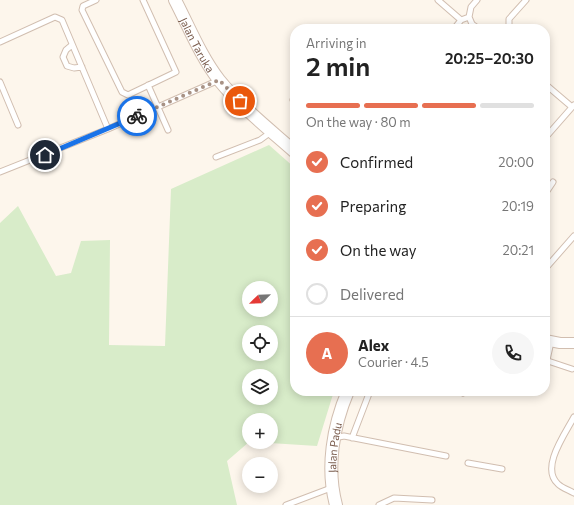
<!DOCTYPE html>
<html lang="en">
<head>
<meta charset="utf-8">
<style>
	:root { --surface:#fff; --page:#f6f6f6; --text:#222; --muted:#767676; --line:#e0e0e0; --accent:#e76f51 }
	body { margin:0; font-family:Commissioner,sans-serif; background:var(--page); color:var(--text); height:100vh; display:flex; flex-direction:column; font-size:15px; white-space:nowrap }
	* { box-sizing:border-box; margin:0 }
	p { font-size:13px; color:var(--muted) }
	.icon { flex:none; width:22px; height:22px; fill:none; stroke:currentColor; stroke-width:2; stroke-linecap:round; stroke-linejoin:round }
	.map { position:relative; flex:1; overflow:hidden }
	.drawer { position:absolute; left:290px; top:24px; width:260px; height:372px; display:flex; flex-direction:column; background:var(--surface); border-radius:16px; box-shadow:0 2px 10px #0003 }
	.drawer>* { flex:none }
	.needle { width:26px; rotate:247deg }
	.tools { position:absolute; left:242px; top:281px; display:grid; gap:8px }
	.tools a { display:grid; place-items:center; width:36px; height:36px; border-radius:50%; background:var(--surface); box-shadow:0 2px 10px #0003; font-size:20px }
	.pin { position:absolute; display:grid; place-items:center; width:34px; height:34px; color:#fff; margin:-17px; border:2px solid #fff; border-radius:50%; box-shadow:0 1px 4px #0007 }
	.courier { position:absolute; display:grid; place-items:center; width:40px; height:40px; margin:-20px; border:3px solid #1a73e8; border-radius:50%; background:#fff; color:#222; box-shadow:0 1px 5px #0007 }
	.head em { font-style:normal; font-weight:600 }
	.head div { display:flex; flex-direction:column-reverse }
	.head { display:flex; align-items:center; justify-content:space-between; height:68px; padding:0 16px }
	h1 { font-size:26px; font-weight:600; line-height:30px }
	.bar { display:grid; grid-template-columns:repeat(4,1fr); gap:6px 4px; align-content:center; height:48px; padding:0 16px }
	.bar i { height:5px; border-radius:3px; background:var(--line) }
	.bar .on { background:var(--accent) }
	.bar p { grid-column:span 4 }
	.line { display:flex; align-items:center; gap:10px; padding:0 16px; border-top:1px solid var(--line) }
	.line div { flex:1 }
	.round { display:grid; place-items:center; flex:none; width:42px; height:42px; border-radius:21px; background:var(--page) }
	ol { padding:0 16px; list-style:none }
	li { display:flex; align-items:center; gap:12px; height:44px }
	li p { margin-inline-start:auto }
	li .icon { padding:4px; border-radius:50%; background:var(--accent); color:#fff; stroke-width:4 }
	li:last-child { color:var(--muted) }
	li i { width:22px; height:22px; border:2px solid var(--line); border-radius:50% }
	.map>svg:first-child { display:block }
	.green { fill:#d8ecc9; fill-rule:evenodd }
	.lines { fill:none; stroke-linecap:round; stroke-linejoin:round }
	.service-casing { stroke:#d1beb0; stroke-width:7 }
	.minor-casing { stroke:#d1beb0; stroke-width:12 }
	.tertiary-casing { stroke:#d1beb0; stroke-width:14 }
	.service { stroke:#fff; stroke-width:5 }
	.minor { stroke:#fff; stroke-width:10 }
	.tertiary { stroke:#fff; stroke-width:12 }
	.done { stroke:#a89285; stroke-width:4; stroke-dasharray:0 7.2 }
	.route { stroke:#1a73e8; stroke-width:5 }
	.labels { text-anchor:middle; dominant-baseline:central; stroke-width:3; stroke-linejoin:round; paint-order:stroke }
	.street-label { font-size:11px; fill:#7a5c4d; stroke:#fffaf3 }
</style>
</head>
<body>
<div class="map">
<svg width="574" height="505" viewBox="0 0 574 505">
	<rect width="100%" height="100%" fill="#fdf6ec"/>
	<path class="green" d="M269 145 295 168V391H334L317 446 253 442H271V420H249V442L227 461 237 505H0V223L18 206 56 276 71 273 81 241 110 240 109 345 165 346 171 189ZM249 288H271V310H249ZM249 332H271V354H249ZM249 376H271V398H249Z"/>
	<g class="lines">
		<defs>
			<path id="service" d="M96 0 83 6 82 10 122 92 128 95 176 72 143 0
				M438 0 461 20 469 17
				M477 0 471 7 469 17 472 24 479 29
				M454 29 461 20
				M509 29V19L526 0
				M0 42 55 17 62 20 108 129
				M72 45 66 50 63 57 67 66 74 68 82 67
				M0 82 18 125
				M545 84 572 107
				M148 85 168 130
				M293 100 295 99
				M545 138 574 105
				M216 157 260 140 271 132
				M0 172 108 129 219 80
				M545 194 553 182
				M545 269 574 236
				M545 360 572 369
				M547 360 551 342
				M463 393 464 391
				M574 417C565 434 540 468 558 484 562 488 569 490 574 493
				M334 438 344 436 446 456
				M352 438 370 391
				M468 463 502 469
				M286 505 331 488
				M379 505 394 498 432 500"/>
			<path id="minor" d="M545 340 560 343H574"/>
			<g id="tertiary">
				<path id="s1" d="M175 0C189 27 201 57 219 80 241 107 269 129 295 152"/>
				<path id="s2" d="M336 505C326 468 333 426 348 391"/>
			</g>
		</defs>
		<use href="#service" class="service-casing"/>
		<use href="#minor" class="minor-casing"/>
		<use href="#tertiary" class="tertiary-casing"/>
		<use href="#service" class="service"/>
		<use href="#minor" class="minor"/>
		<use href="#tertiary" class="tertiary"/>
	</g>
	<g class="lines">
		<path class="done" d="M137 116 219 80 240 101"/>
		<path class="route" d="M45 155 137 116"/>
	</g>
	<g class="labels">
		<g class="street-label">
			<text stroke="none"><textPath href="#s1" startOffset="50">Jalan Taruka</textPath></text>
			<text stroke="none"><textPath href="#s2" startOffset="58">Jalan Padu</textPath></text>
		</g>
	</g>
</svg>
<div class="tools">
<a><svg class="needle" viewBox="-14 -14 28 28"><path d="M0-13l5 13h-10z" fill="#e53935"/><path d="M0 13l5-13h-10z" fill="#767676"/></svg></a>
<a><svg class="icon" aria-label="locate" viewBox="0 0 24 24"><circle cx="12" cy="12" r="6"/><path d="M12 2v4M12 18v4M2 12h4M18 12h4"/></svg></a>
<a><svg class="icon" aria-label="layers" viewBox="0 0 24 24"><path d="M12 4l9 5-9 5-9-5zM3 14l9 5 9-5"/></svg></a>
<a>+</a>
<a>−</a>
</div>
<div class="pin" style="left:240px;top:101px;background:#ea580c"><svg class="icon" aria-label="bag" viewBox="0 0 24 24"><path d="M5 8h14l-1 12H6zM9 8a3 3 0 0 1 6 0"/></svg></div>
<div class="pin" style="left:45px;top:155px;background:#1f2937"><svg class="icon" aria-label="home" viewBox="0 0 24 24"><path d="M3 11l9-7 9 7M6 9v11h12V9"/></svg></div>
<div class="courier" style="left:137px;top:116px"><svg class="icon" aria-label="bike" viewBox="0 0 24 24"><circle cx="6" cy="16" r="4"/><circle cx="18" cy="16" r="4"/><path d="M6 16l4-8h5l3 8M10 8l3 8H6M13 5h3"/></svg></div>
<section class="drawer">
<div class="head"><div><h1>2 min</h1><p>Arriving in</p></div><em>20:25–20:30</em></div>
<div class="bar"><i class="on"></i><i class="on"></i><i class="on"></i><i></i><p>On the way · 80 m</p></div>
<ol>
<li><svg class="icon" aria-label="check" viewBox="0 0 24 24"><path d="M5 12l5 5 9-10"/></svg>Confirmed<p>20:00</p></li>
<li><svg class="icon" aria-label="check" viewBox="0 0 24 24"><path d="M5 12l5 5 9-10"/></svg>Preparing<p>20:19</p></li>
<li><svg class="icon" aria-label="check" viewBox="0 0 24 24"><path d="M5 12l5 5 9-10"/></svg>On the way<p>20:21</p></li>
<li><i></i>Delivered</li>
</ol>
<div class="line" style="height:72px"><b class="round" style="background:var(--accent);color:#fff">A</b><div><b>Alex</b><p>Courier · 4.5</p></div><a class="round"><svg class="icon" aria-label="phone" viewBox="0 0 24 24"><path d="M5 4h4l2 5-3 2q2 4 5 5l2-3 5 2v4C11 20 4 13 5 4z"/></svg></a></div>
</section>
</div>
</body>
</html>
